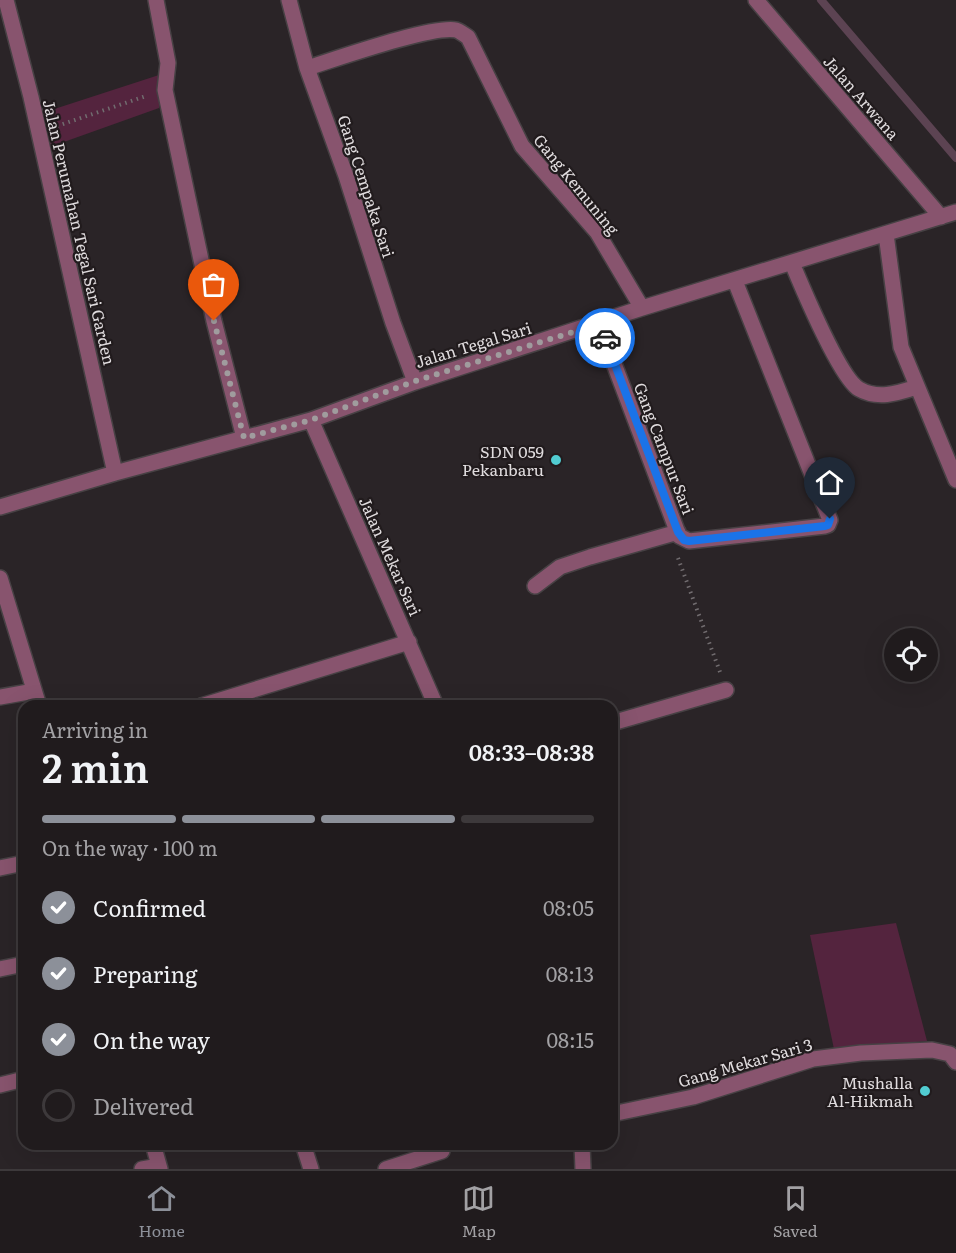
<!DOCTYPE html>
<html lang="en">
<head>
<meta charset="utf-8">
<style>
	:root { --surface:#201b1d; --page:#282426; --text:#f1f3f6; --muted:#a2a1a4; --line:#3d393b; --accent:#8c9099 }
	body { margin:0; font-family:Literata,serif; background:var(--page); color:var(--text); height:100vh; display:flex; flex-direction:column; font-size:22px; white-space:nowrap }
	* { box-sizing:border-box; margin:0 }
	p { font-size:20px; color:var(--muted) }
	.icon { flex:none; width:33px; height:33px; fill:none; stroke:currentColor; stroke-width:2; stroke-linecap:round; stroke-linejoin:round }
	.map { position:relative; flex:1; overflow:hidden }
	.panel { position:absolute; left:18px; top:700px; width:600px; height:450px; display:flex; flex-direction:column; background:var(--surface); border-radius:18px; box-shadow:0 6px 24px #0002,0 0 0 2px var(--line) }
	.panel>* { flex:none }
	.fabs { position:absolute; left:884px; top:628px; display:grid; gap:12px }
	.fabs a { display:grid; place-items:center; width:54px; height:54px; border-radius:50%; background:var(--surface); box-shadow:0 6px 24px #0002,0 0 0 2px var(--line); font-size:30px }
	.pin { position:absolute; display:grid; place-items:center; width:51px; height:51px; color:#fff; margin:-62px -26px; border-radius:50% 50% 50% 0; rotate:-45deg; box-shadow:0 0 6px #0007 }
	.pin .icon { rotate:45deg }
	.courier { position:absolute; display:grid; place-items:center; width:60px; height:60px; margin:-30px; border:4px solid #1a73e8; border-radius:50%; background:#fff; color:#222; box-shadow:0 2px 8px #0007 }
	.head em { font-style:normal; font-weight:600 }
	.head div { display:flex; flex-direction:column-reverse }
	.head { display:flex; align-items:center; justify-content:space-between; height:102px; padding:0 24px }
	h1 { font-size:39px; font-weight:600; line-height:45px }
	.bar { display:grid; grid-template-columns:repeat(4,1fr); gap:9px 6px; align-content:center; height:72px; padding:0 24px }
	.bar i { height:8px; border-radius:4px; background:var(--line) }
	.bar .active { background:var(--accent) }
	.bar p { grid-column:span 4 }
	ol { padding:0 24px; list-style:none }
	li { display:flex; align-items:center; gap:18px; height:66px }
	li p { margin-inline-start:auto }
	li .icon { padding:6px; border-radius:50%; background:var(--accent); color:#fff; stroke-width:4 }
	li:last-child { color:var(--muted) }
	li i { width:33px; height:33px; border:3px solid var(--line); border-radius:50% }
	.tab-bar { display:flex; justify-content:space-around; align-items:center; height:84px; border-top:2px solid var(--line); background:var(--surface); font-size:16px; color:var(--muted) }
	.tab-bar a { display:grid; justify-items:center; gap:3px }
	.tab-bar .active { color:var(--accent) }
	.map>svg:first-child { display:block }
	.green { fill:#54243e }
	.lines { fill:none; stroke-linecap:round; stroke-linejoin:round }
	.stream { stroke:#5c4352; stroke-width:8 }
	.minor-casing { stroke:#474144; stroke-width:18 }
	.path { stroke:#716c6f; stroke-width:4; stroke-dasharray:1.5 4.5; stroke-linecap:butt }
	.minor { stroke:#88546e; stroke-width:15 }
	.done { stroke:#a09c9e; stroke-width:6; stroke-dasharray:0 10.8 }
	.route { stroke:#1a73e8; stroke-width:8 }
	.poi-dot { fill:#51ccd1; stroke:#211b1d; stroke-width:2 }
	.labels { text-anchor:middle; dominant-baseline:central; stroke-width:4.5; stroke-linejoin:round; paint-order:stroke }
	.street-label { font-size:16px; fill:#e0dcde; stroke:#211b1d }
	.poi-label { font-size:16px; fill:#e0dcde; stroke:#211b1d; text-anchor:end }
</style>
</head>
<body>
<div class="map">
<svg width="956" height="1169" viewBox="0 0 956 1169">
	<rect width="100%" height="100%" fill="#2a2427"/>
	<path class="green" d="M159 75V108L47 148 39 114Z
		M896 923 927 1041 834 1049 810 935Z"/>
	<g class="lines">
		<path class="stream" d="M821 0 956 158"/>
		<defs>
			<path id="minor" d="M6 0 31 97 115 473
				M156 0 168 63 165 90 214 321 244 438
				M289 0 307 68 346 176 393 323 415 382
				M756 0 941 217
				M307 68C336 59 432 25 456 30 460 31 464 35 468 37L522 146 597 232 642 308
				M886 234 901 347 956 480
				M792 263C802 287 840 378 859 389 878 400 898 393 917 387
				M599 324 679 536 689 541 825 526 828 525 830 520 735 281
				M311 420 436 706
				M0 507 115 473 311 420 415 382 642 308 956 212
				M0 578 39 706
				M535 586 560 567 590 557 678 532
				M0 697 34 691
				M201 706 409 642
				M612 723 726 690
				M0 868 24 863
				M0 969 24 964
				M0 1085 24 1079
				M612 1114 693 1097 813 1059 861 1053 932 1050 950 1054 956 1062
				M153 1144 160 1169
				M303 1144 311 1169
				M582 1144 583 1169
				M142 1169 159 1166
				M386 1169 442 1151 440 1144"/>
		</defs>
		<use href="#minor" class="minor-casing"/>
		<path class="path" d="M57 126 146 96
			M678 558 720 672"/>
		<use href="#minor" class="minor"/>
	</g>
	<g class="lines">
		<path class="done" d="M214 321 244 438 311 420 415 381 599 324 605 338"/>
		<path class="route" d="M605 338 678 532 684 540 689 541 825 526 828 525 830 519"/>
	</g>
	<g class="poi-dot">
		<circle cx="556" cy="460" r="6"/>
		<circle cx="925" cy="1091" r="6"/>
	</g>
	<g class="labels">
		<g class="street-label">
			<text transform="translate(862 97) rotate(49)">Jalan Arwana</text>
			<text transform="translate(577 184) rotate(51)">Gang Kemuning</text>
			<text transform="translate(367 186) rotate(72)">Gang Cempaka Sari</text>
			<text transform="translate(80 232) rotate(77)">Jalan Perumahan Tegal Sari Garden</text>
			<text transform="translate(473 344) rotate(-17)">Jalan Tegal Sari</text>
			<text transform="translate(665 448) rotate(69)">Gang Campur Sari</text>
			<text transform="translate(391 556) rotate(66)">Jalan Mekar Sari</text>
			<text transform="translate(745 1062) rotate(-16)">Gang Mekar Sari 3</text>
		</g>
		<g class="poi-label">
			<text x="544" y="451">SDN 059<tspan x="544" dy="18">Pekanbaru</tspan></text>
			<text x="913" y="1082">Mushalla<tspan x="913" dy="18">Al-Hikmah</tspan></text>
		</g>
	</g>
</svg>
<div class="fabs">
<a><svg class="icon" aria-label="locate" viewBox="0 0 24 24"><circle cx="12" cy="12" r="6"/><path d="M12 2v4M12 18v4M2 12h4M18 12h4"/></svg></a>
</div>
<div class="pin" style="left:214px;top:321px;background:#ea580c"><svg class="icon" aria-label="bag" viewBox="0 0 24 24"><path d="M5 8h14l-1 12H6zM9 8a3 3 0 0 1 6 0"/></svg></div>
<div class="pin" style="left:830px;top:519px;background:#1f2937"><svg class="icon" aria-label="home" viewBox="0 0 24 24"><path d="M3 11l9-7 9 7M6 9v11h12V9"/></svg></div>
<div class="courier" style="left:605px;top:338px"><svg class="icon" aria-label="car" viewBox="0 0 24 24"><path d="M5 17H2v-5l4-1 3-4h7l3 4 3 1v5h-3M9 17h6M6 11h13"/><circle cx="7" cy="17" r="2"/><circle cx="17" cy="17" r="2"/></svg></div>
<section class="panel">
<div class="head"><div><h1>2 min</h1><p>Arriving in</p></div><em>08:33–08:38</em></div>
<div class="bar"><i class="active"></i><i class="active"></i><i class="active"></i><i></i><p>On the way · 100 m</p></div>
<ol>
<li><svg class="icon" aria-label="check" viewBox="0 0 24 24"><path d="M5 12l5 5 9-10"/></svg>Confirmed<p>08:05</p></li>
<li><svg class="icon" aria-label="check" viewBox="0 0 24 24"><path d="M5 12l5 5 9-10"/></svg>Preparing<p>08:13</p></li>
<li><svg class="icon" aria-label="check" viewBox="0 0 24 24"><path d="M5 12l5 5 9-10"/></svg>On the way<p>08:15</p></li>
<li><i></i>Delivered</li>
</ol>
</section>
</div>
<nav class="tab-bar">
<a class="active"><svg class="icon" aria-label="home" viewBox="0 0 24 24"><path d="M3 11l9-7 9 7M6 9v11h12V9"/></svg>Home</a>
<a><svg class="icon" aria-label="map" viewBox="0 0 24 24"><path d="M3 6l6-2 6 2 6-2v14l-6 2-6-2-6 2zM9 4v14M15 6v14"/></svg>Map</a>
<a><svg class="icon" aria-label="saved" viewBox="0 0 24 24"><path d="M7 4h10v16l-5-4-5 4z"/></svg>Saved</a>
</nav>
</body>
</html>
